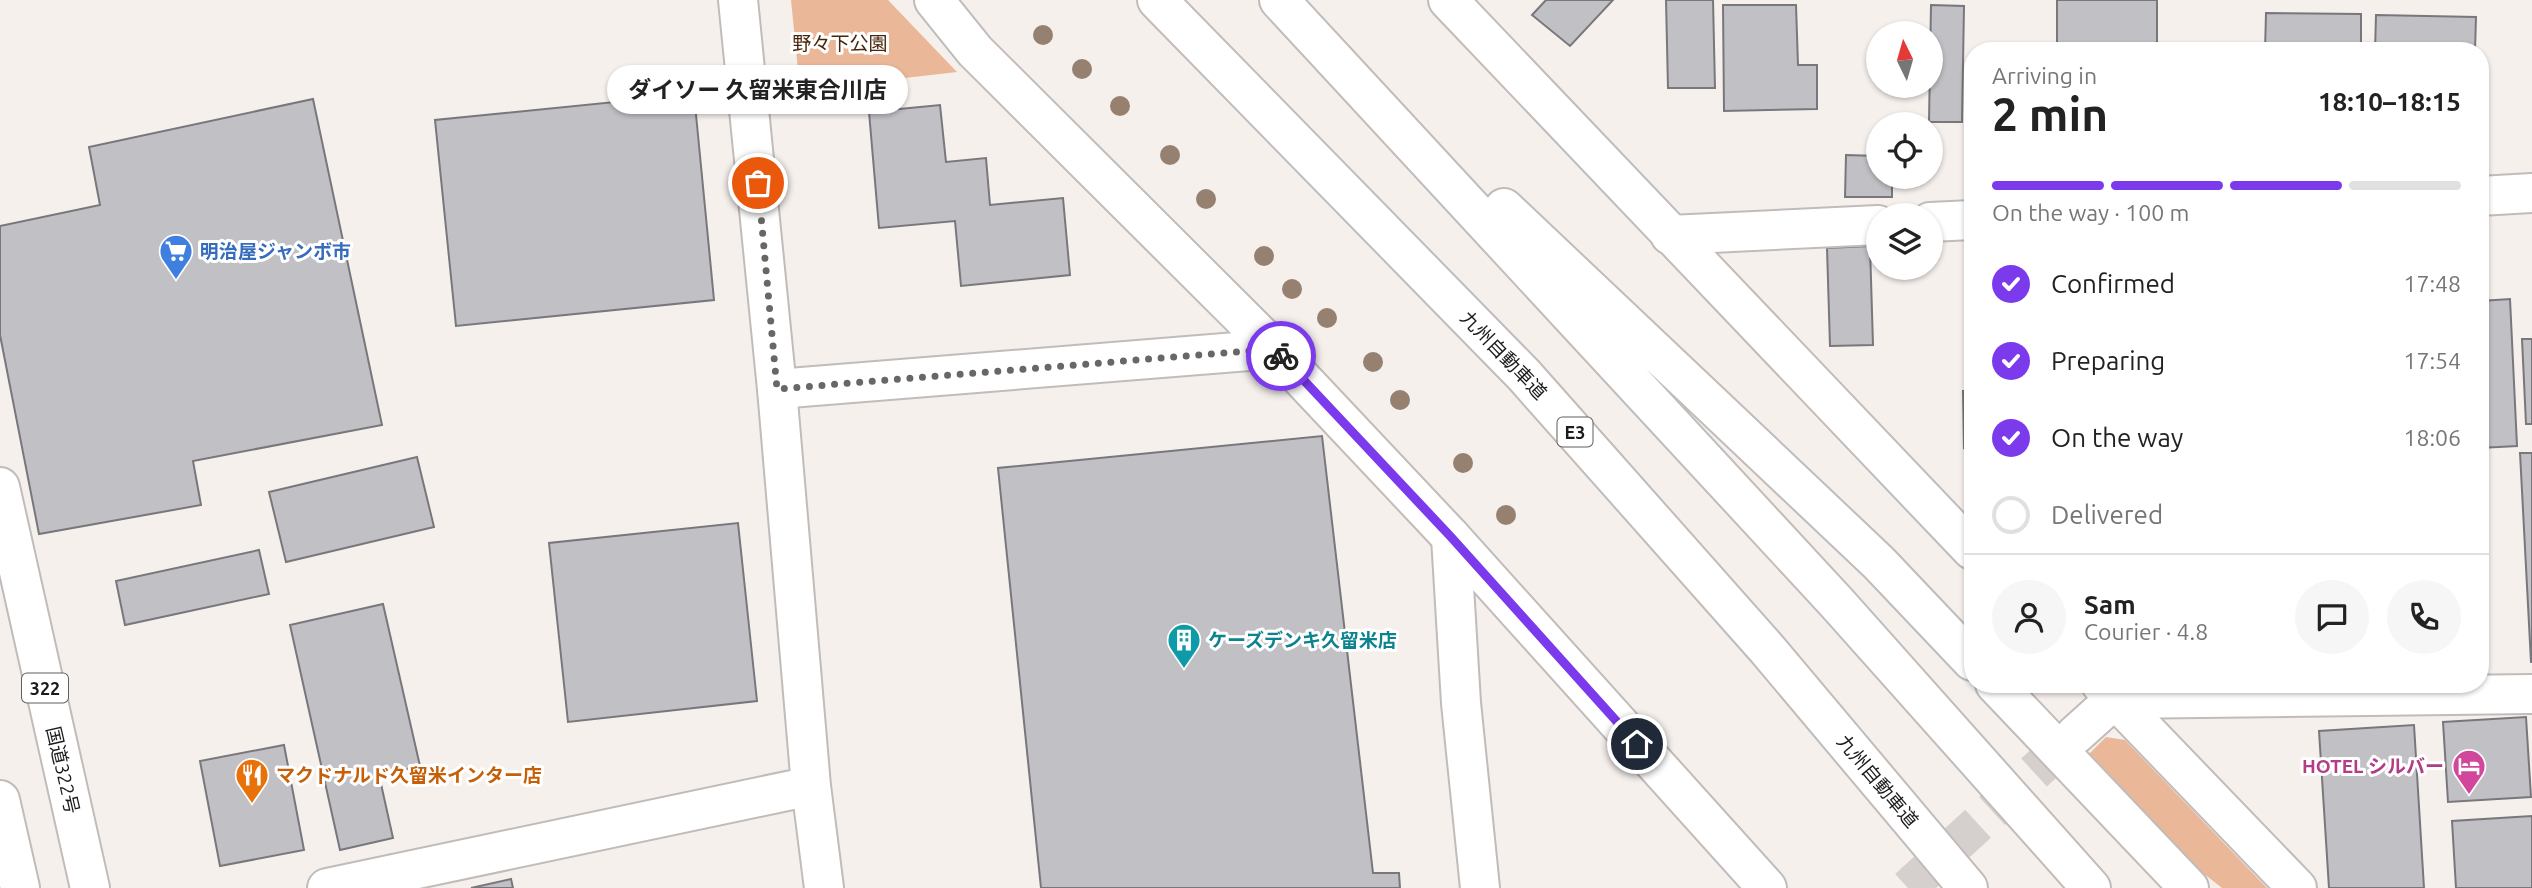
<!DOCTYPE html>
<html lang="en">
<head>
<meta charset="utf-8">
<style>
	:root { --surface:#fff; --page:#f6f6f6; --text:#222; --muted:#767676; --line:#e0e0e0; --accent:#7c3aed }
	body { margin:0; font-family:Ubuntu,"Noto Sans JP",sans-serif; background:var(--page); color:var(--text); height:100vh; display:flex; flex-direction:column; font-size:26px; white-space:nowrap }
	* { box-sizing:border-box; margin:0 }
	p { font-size:23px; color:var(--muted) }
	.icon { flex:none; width:38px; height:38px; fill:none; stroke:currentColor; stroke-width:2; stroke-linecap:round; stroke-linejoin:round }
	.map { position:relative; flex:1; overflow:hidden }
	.panel { position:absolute; left:1964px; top:42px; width:525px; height:651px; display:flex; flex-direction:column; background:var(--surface); border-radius:28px; box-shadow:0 2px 5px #0004 }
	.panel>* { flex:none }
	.needle { width:46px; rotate:355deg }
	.buttons { position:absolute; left:1866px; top:21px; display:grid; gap:14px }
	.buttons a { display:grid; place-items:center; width:77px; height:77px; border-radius:50%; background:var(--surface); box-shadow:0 2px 5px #0004; font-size:35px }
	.pin { position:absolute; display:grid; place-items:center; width:60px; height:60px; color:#fff; margin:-30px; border:4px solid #fff; border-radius:50%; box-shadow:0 2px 7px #0007 }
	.courier { position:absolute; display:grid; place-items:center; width:70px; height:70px; margin:-35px; border:5px solid #7c3aed; border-radius:50%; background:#fff; color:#222; box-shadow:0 2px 9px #0007 }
	.bubble { position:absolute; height:49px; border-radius:24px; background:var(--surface); box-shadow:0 2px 5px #0004; font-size:23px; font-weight:700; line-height:49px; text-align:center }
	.overview em { font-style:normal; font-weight:700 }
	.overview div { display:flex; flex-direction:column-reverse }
	.overview { display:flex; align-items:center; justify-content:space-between; height:119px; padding:0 28px }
	h1 { font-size:46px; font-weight:700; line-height:52px }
	.bar { display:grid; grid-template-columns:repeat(4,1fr); gap:10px 7px; align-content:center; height:84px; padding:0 28px }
	.bar i { height:9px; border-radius:5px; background:var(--line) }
	.bar .selected { background:var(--accent) }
	.bar p { grid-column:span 4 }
	.line { display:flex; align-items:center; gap:18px; padding:0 28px; border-top:2px solid var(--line) }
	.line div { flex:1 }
	.round { display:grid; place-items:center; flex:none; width:74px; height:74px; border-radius:37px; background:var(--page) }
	ol { padding:0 28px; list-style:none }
	li { display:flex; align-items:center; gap:21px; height:77px }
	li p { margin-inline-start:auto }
	li .icon { padding:7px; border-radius:50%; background:var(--accent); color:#fff; stroke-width:4 }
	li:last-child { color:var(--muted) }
	li i { width:38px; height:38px; border:4px solid var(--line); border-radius:50% }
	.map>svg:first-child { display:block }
	.green { fill:#eab899 }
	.building { fill:#c0c0c5; stroke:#78777c; stroke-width:2 }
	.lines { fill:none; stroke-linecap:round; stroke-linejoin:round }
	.minor-tunnel { stroke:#d5d0cd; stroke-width:38; stroke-dasharray:38 19; stroke-linecap:butt }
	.minor-casing { stroke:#c1bcb9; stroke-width:42 }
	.tertiary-casing { stroke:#c1bcb9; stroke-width:42 }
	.trunk-casing { stroke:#c1bcb9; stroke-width:42 }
	.motorway-casing { stroke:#c1bcb9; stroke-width:42 }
	.minor { stroke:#fff; stroke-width:38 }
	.tertiary { stroke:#fff; stroke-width:38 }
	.trunk { stroke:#fff; stroke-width:38 }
	.motorway { stroke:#fff; stroke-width:38 }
	.tree { fill:#968070 }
	.done { stroke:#696664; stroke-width:7; stroke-dasharray:0 12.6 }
	.route { stroke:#7c3aed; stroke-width:9 }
	.labels { text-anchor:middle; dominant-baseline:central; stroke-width:6; stroke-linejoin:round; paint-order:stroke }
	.shield { fill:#fff; stroke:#615f5f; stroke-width:2 }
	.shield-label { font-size:18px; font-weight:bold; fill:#1d1b1a }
	.park-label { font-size:19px; fill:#482409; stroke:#fff }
	.shop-label { font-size:19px; font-weight:bold; fill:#366cbe; stroke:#fff; text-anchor:start }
	.street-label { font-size:19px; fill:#1d1b1a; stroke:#fff }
	.culture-label { font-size:19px; font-weight:bold; fill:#0d838f; stroke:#fff; text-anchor:start }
	.hotel-label { font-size:19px; font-weight:bold; fill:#b23c85; stroke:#fff; text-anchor:end }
	.food-label { font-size:19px; font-weight:bold; fill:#c56008; stroke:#fff; text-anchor:start }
</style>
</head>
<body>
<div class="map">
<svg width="2532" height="888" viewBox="0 0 2532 888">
	<rect width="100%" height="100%" fill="#f6f0ed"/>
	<path class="green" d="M791 0H888L957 72 800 90Z
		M2106 737 2125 740 2267 888H2222L2194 866 2088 755Z"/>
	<path class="building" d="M1546 0H1613L1570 46 1532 15Z
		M1666 0H1713L1715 88H1668Z
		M2057 0H2157V51H2057Z
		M1723 5H1796L1798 65H1817V109L1724 111Z
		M1931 5 1964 6 1962 122H1929Z
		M2266 13 2361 14V51H2265Z
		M2376 15 2476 17 2475 51H2375Z
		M694 94 714 300 456 326 435 120Z
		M313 99 382 425 193 461 201 505 39 534 0 335V226L100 205 89 147Z
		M940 105 946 162 986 158 990 205 1063 198 1070 275 961 286 955 221 879 228 869 112Z
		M1846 155 1878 156V177H1892V197H1845Z
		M1870 246 1873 345 1830 346 1827 248Z
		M1972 278V337L1969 338 1967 279Z
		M2510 299 2517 446 2480 448V301Z
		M2522 339H2532V424H2526Z
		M1963 391H1972V447L1964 448Z
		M1322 436 1373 873H1399L1400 888H1041L998 468Z
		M2520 453H2532V662H2531Z
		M417 457 434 527 286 562 269 492Z
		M738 523 757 701 568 722 549 543Z
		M259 550 269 594 125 625 116 581Z
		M383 604 420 766 379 775 393 838 340 850 290 625Z
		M2526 717 2531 797 2448 802 2443 722Z
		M2414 725 2424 888H2329L2319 731Z
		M284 745 304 850 220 866 200 761Z
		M2532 816V888H2456L2452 821Z
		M511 879 513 888H471Z"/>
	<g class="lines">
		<path class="minor-tunnel" d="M1908 888 2075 735"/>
		<defs>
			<path id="minor" d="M777 389 1274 349
				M1451 537 1461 703 1480 888
				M2115 699 2297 888
				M2075 735 2115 699 2532 694"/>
			<path id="tertiary" d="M738 0 777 389 811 786 824 888
				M934 0 975 51 1274 349 1451 537 1767 888
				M1448 0 1972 550
				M2480 196 2532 193
				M1930 222 1972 220
				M1670 235 1878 225
				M2101 684 2115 699
				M327 888 811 786"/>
			<path id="trunk" d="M0 487 90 888
				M0 800 20 888"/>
			<path id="motorway" d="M1157 0 1524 375 1767 649 1968 888
				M1279 0 1837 603 2091 888
				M1504 208 1879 563 1972 661
				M1995 684 2189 888"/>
		</defs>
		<use href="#minor" class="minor-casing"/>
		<use href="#tertiary" class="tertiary-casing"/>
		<use href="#trunk" class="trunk-casing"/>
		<use href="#motorway" class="motorway-casing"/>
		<use href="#minor" class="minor"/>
		<use href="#tertiary" class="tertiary"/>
		<use href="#trunk" class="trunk"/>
		<use href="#motorway" class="motorway"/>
	</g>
	<g class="tree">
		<circle cx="1043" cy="35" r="10"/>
		<circle cx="1082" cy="69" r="10"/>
		<circle cx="1120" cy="106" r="10"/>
		<circle cx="1170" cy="155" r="10"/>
		<circle cx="1206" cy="199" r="10"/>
		<circle cx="1264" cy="256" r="10"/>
		<circle cx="1292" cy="289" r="10"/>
		<circle cx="1327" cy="318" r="10"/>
		<circle cx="1373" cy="362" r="10"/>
		<circle cx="1400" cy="400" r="10"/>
		<circle cx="1463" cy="463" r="10"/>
		<circle cx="1506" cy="515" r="10"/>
	</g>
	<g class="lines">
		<path class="done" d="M758 183 777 389 1274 349 1281 356"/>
		<path class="route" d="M1281 356 1451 537 1637 744"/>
	</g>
	<defs>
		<symbol id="supermarket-pin" viewBox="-11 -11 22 30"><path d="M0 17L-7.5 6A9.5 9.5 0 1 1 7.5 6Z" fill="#3f7fe0" stroke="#fff"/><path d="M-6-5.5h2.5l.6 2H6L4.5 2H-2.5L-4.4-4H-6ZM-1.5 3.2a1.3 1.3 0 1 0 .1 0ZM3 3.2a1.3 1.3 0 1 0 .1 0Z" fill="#fff"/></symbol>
		<symbol id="building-pin" viewBox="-11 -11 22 30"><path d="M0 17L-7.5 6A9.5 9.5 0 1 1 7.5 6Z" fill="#0f9aa8" stroke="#fff"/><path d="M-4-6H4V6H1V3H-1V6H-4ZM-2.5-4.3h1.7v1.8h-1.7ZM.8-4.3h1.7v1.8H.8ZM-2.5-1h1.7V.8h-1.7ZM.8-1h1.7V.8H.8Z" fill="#fff"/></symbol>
		<symbol id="hotel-pin" viewBox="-11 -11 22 30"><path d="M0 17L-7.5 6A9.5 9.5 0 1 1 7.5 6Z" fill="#d1479c" stroke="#fff"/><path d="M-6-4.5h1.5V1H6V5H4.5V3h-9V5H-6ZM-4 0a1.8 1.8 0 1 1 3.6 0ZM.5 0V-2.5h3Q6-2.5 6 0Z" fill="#fff"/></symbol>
		<symbol id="restaurant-pin" viewBox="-11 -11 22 30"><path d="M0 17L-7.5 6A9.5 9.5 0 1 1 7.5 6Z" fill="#e8710a" stroke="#fff"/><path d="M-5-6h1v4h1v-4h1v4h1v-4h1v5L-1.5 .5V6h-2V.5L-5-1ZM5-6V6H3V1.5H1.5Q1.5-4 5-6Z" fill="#fff"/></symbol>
	</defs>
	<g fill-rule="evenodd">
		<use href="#supermarket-pin" x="157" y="232" width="38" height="52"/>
		<use href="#building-pin" x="1165" y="621" width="38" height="52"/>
		<use href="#hotel-pin" x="2450" y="747" width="38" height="52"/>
		<use href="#restaurant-pin" x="233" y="756" width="38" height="52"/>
	</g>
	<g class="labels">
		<g class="shield">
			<rect x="1557.5" y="417.5" width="35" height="29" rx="5"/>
			<rect x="22" y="673.5" width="46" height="29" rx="5"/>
		</g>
		<g class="shield-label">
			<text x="1575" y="432">E3</text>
			<text x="45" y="688">322</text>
		</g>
		<g class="park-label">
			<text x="840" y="43">野々下公園</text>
		</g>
		<g class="shop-label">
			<text x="200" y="251">明治屋ジャンボ市</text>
		</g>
		<g class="street-label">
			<text transform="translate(1504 355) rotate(46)">九州自動車道</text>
			<text transform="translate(63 770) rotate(77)">国道322号</text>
			<text transform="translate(1878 781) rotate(50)">九州自動車道</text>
		</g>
		<g class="culture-label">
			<text x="1208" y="640">ケーズデンキ久留米店</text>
		</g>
		<g class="hotel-label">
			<text x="2444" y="766">HOTEL シルバー</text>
		</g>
		<g class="food-label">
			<text x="276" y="775">マクドナルド久留米インター店</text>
		</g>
	</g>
</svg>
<div class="buttons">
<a><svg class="needle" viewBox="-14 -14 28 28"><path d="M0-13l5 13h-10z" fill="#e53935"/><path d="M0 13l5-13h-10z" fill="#767676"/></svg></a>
<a><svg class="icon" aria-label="locate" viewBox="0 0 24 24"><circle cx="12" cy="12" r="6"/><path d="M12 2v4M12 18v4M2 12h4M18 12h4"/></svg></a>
<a><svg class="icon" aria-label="layers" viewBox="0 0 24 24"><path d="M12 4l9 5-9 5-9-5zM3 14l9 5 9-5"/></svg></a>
</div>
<div class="pin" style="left:758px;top:183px;background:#ea580c"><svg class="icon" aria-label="bag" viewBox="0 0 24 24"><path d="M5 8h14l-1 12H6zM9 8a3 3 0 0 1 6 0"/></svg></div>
<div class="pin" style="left:1637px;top:744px;background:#1f2937"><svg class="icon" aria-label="home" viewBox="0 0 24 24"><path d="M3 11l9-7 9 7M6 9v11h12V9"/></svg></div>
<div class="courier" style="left:1281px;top:356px"><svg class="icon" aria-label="bike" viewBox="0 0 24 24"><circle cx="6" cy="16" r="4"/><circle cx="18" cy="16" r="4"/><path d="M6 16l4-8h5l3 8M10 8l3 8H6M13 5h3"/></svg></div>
<div class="bubble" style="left:607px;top:65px;width:301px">ダイソー 久留米東合川店</div>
<section class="panel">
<div class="overview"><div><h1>2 min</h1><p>Arriving in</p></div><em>18:10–18:15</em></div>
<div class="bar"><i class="selected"></i><i class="selected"></i><i class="selected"></i><i></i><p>On the way · 100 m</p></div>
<ol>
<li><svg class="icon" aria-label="check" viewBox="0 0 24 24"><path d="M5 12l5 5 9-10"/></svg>Confirmed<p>17:48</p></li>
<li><svg class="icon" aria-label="check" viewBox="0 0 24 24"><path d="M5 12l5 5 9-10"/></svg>Preparing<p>17:54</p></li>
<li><svg class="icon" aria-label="check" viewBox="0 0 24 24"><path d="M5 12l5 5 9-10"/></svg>On the way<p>18:06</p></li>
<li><i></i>Delivered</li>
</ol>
<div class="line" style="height:126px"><a class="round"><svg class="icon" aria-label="person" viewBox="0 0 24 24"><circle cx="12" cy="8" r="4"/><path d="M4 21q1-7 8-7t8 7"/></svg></a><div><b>Sam</b><p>Courier · 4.8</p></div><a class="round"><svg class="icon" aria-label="chat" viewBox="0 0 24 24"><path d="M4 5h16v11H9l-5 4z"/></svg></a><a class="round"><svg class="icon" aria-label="phone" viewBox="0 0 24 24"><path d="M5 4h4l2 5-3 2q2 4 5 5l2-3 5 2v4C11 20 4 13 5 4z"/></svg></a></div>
</section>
</div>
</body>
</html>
